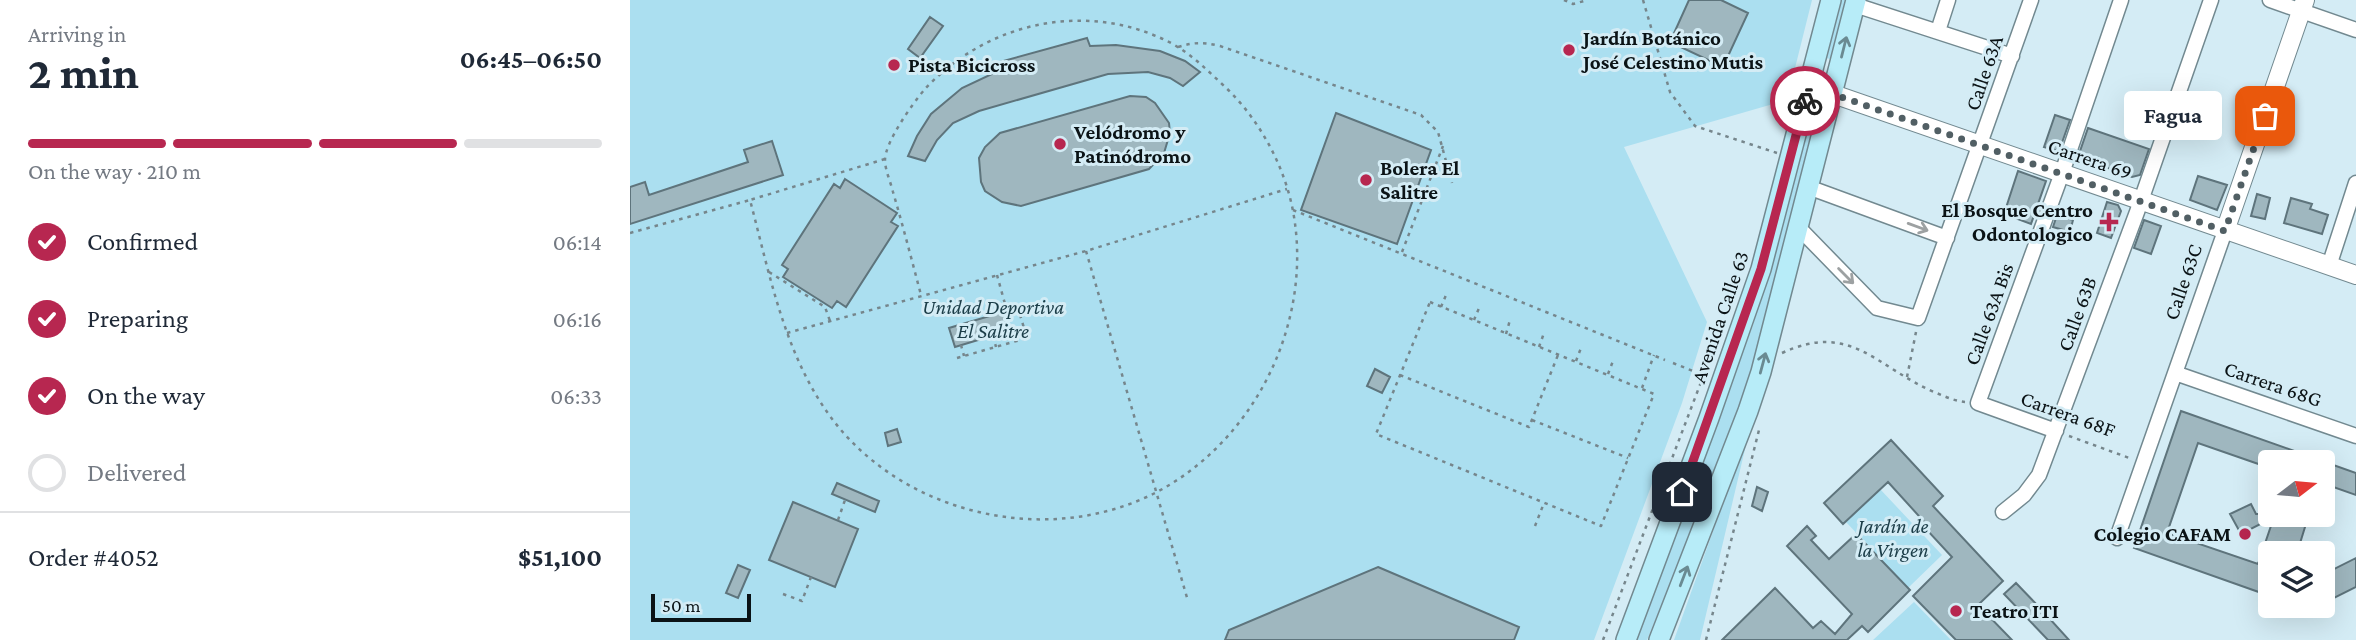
<!DOCTYPE html>
<html lang="en">
<head>
<meta charset="utf-8">
<style>
	:root { --surface:#fff; --page:#f6f6f7; --text:#1f2937; --muted:#747a83; --line:#e0e1e3; --accent:#b72750 }
	body { margin:0; font-family:"Crimson Pro",serif; background:var(--page); color:var(--text); height:100vh; display:flex; flex-direction:column; font-size:26px; white-space:nowrap }
	* { box-sizing:border-box; margin:0 }
	p { font-size:23px; color:var(--muted) }
	.icon { flex:none; width:38px; height:38px; fill:none; stroke:currentColor; stroke-width:2; stroke-linecap:round; stroke-linejoin:round }
	.map { position:relative; flex:1; overflow:hidden }
	.panel { display:flex; flex-direction:column; background:var(--surface); width:630px }
	.panel>* { flex:none }
	.needle { width:46px; rotate:74deg }
	.fabs { position:absolute; left:1628px; top:450px; display:grid; gap:14px }
	.fabs a { display:grid; place-items:center; width:77px; height:77px; border-radius:7px; background:var(--surface); box-shadow:0 7px 28px #0002; font-size:35px }
	.scale { position:absolute; left:21px; bottom:18px; width:100px; box-sizing:border-box; padding-left:7px; border:4px solid #0b1316; border-top:0; font-size:19px; line-height:24px; white-space:nowrap; color:#0b1316; -webkit-text-stroke:5px #d4ecf5; paint-order:stroke }
	.pin { position:absolute; display:grid; place-items:center; width:60px; height:60px; color:#fff; margin:-30px; border-radius:14px; box-shadow:0 4px 10px #0006 }
	.courier { position:absolute; display:grid; place-items:center; width:70px; height:70px; margin:-35px; border:5px solid #b72750; border-radius:50%; background:#fff; color:#222; box-shadow:0 2px 9px #0007 }
	.bubble { position:absolute; height:49px; border-radius:7px; background:var(--surface); box-shadow:0 7px 28px #0002; font-size:23px; font-weight:700; line-height:49px; text-align:center }
	.headline em { font-style:normal; font-weight:700 }
	.headline div { display:flex; flex-direction:column-reverse }
	.headline { display:flex; align-items:center; justify-content:space-between; height:119px; padding:0 28px }
	h1 { font-size:46px; font-weight:700; line-height:52px }
	.bar { display:grid; grid-template-columns:repeat(4,1fr); gap:10px 7px; align-content:center; height:84px; padding:0 28px }
	.bar i { height:9px; border-radius:5px; background:var(--line) }
	.bar .current { background:var(--accent) }
	.bar p { grid-column:span 4 }
	.line { display:flex; align-items:center; gap:18px; padding:0 28px; border-top:2px solid var(--line) }
	.line div { flex:1 }
	ol { padding:0 28px; list-style:none }
	li { display:flex; align-items:center; gap:21px; height:77px }
	li p { margin-inline-start:auto }
	li .icon { padding:7px; border-radius:50%; background:var(--accent); color:#fff; stroke-width:4 }
	li:last-child { color:var(--muted) }
	li i { width:38px; height:38px; border:4px solid var(--line); border-radius:50% }
	main { display:flex; flex:1; min-height:0 }
	.map>svg:first-child { display:block }
	.green { fill:#abdff0 }
	.building { fill:#9fb7bf; stroke:#5e747c; stroke-width:2 }
	.lines { fill:none; stroke-linecap:round; stroke-linejoin:round }
	.minor-casing { stroke:#728990; stroke-width:17 }
	.tertiary-casing { stroke:#728990; stroke-width:20 }
	.secondary-casing { stroke:#728990; stroke-width:22 }
	.path { stroke:#76868c; stroke-width:2.5; stroke-dasharray:3.5 5; stroke-linecap:butt }
	.minor { stroke:#fff; stroke-width:14 }
	.tertiary { stroke:#fff; stroke-width:18 }
	.secondary { stroke:#b7ecf8; stroke-width:19 }
	.oneway { stroke:#6a8a92 }
	.oneway2 { stroke:#9da1a2 }
	.done { stroke:#515f64; stroke-width:7; stroke-dasharray:0 12.6 }
	.route { stroke:#b72750; stroke-width:9 }
	.poi-dot { fill:#b72750; stroke:#d4ecf5; stroke-width:2.5 }
	.labels { text-anchor:middle; dominant-baseline:central; stroke-width:6; stroke-linejoin:round; paint-order:stroke }
	.poi-label { font-size:21px; font-weight:bold; fill:#0b1316; stroke:#d4ecf5; text-anchor:start }
	.street-label { font-size:21px; fill:#0b1316; stroke:#d4ecf5 }
	.park-label { font-size:21px; font-style:italic; fill:#1b3d48; stroke:#d4ecf5 }
</style>
</head>
<body>
<main>
<section class="panel">
<div class="headline"><div><h1>2 min</h1><p>Arriving in</p></div><em>06:45–06:50</em></div>
<div class="bar"><i class="current"></i><i class="current"></i><i class="current"></i><i></i><p>On the way · 210 m</p></div>
<ol>
<li><svg class="icon" aria-label="check" viewBox="0 0 24 24"><path d="M5 12l5 5 9-10"/></svg>Confirmed<p>06:14</p></li>
<li><svg class="icon" aria-label="check" viewBox="0 0 24 24"><path d="M5 12l5 5 9-10"/></svg>Preparing<p>06:16</p></li>
<li><svg class="icon" aria-label="check" viewBox="0 0 24 24"><path d="M5 12l5 5 9-10"/></svg>On the way<p>06:33</p></li>
<li><i></i>Delivered</li>
</ol>
<div class="line" style="height:91px"><div>Order #4052</div><b>$51,100</b></div>
</section>
<div class="map">
<svg width="1726" height="640" viewBox="0 0 1726 640">
	<rect width="100%" height="100%" fill="#d4ecf5"/>
	<path class="green" d="M0 0H1182L1157 100 994 147 1077 322 1052 403 964 640H0Z
		M1205 0H1216L1201 59 1195 58Z
		M1182 107 1190 110 1122 376 1079 490 1017 640H1004L1123 325 1142 263Z
		M1120 428 1070 640H1044Z
		M1250 489 1312 555 1278 588 1216 522Z
		M1284 602 1321 640H1243Z"/>
	<path class="building" d="M1059 0H1091L1118 13 1093 67 1040 42Z
		M300 17 313 26 290 58 278 49Z
		M457 38 460 46 486 45 530 51 555 61 570 72 553 86 540 78 518 72 478 74 349 111 323 123 307 140 295 161 278 156 287 136 301 114 332 88 362 74 359 65Z
		M500 96 516 97 525 103 539 123 540 133 534 153 519 169 391 206 372 202 355 191 351 182 349 158 355 147 370 133Z
		M706 113 801 150 767 244 671 210Z
		M1425 115 1440 120 1429 151 1414 147Z
		M1458 128 1519 149 1510 175 1502 177 1448 157Z
		M142 141 153 175 0 224V187L15 182 19 195 118 162 114 150Z
		M1388 171 1416 181 1401 224 1374 214Z
		M1568 176 1597 185 1587 210 1560 200Z
		M215 179 267 213 261 222 268 226 216 307 207 301 202 308 153 277 158 269 152 265 204 184 210 188Z
		M1627 194 1640 198 1635 219 1621 216Z
		M1661 198 1682 204 1680 209 1698 215 1692 234 1654 223Z
		M1477 202 1488 205 1491 211 1481 238 1467 233Z
		M1427 215 1443 220 1440 232 1423 227Z
		M1514 220 1531 226 1521 254 1504 248Z
		M373 312 378 331 325 347 319 328Z
		M745 369 760 377 752 393 737 386Z
		M1551 411 1690 460 1640 462V468L1568 443 1537 533 1628 564 1644 517 1611 534 1600 514 1621 504 1626 514H1679L1667 553H1640V596L1504 548Z
		M267 429 271 442 258 446 255 433Z
		M1261 440 1313 496 1303 506 1373 581 1348 605 1382 640H1326L1283 596 1322 557 1296 529 1298 526 1258 482 1213 524 1194 503Z
		M1692 461 1726 473V495L1692 483Z
		M207 483 249 501 245 512 202 494Z
		M1127 487 1138 492 1132 511 1122 506Z
		M163 502 228 529 205 587 139 560Z
		M1177 526 1186 536 1181 540 1199 559 1226 534 1280 590 1238 632 1232 626 1217 640H1092L1145 588 1183 628 1191 621 1205 634 1222 614 1157 546Z
		M1726 558V587L1692 604V575Z
		M108 565 120 570 108 598 96 593Z
		M748 567 889 627 884 640H595L599 630Z
		M1386 583 1410 608 1439 640H1418L1374 594Z"/>
	<g class="lines">
		<defs>
			<path id="minor" d="M1640 0 1726 30
				M1225 5 1382 56
				M1308 31 1318 0
				M1178 187 1317 238
				M1168 227 1247 308 1288 318 1401 0
				M1699 266 1726 183
				M1545 373 1726 436
				M1426 431 1348 403 1432 173 1491 0
				M1373 512 1394 495 1409 475 1507 212 1581 0
				M1487 538 1595 231"/>
			<path id="tertiary" d="M1180 86 1726 275
				M1595 231 1675 0"/>
			<path id="secondary" d="M996 640 1079 418 1131 269 1201 0
				M1029 640 1118 411 1131 372 1226 0"/>
		</defs>
		<use href="#minor" class="minor-casing"/>
		<use href="#tertiary" class="tertiary-casing"/>
		<use href="#secondary" class="secondary-casing"/>
		<path class="path" d="M934 0 943 4 958 0
			M1013 0 1040 92 1065 126 1147 153
			M548 47C564 42 574 42 590 46L791 115 808 132 822 183
			M255 159 120 200C142 283 158 375 220 440 296 519 424 543 523 494 624 443 684 323 663 211 654 164 628 117 592 84 576 69 561 54 541 43 458 0 358 21 295 89 283 103 255 142 255 160 255 170 261 183 263 192 273 226 282 261 291 295
			M663 210 1035 360
			M0 233 120 200
			M456 251 558 601
			M772 252 813 146
			M139 272 195 307 200 321
			M367 275 380 322
			M800 302 1024 394 971 526 746 434Z
			M811 307 816 295
			M844 320 849 308
			M157 333 456 251 657 189
			M876 334 880 320
			M363 336 366 347
			M331 345 334 356
			M909 347 914 333
			M1152 353C1221 321 1246 367 1304 392 1314 396 1324 401 1335 402
			M327 358 397 338 388 308 384 306 376 307
			M946 361 951 348
			M1043 363 1073 375
			M978 374 983 361
			M770 375 899 427 928 355
			M1277 377 1286 332
			M1012 388 1024 355
			M902 420 998 458
			M1439 436 1502 459
			M208 520 215 500
			M905 526 914 503
			M153 594 172 601 181 577
			M973 640 1095 319
			M1076 640 1129 430"/>
		<use href="#minor" class="minor"/>
		<use href="#tertiary" class="tertiary"/>
		<use href="#secondary" class="secondary"/>
	</g>
	<defs><path id="oneway-shaft" d="M-6 0H5M1.5-3L5.5 0L1.5 3" fill="none" stroke-width="1.6" stroke-linecap="round" stroke-linejoin="round" transform="scale(1.75)"/></defs>
	<g class="oneway">
		<use href="#oneway-shaft" transform="translate(1214 47) rotate(-76)"/>
		<use href="#oneway-shaft" transform="translate(1133 363) rotate(-75)"/>
		<use href="#oneway-shaft" transform="translate(1054 576) rotate(-69)"/>
	</g>
	<g class="oneway2">
		<use href="#oneway-shaft" transform="translate(1288 227) rotate(20)"/>
		<use href="#oneway-shaft" transform="translate(1216 276) rotate(45)"/>
	</g>
	<g class="lines">
		<path class="done" d="M1175 101 1180 86 1595 231 1635 116"/>
		<path class="route" d="M1052 492 1131 269 1175 101"/>
	</g>
	<g class="poi-dot">
		<circle cx="939" cy="50" r="7"/>
		<circle cx="264" cy="65" r="7"/>
		<circle cx="430" cy="144" r="7"/>
		<circle cx="736" cy="180" r="7"/>
		<path d="M1475.5 211.5h7v7h7v7h-7v7h-7v-7h-7v-7h7z"/>
		<circle cx="1615" cy="534" r="7"/>
		<circle cx="1326" cy="611" r="7"/>
	</g>
	<g class="labels">
		<g class="poi-label">
			<text x="953" y="38">Jardín Botánico<tspan x="953" dy="24">José Celestino Mutis</tspan></text>
			<text x="278" y="65">Pista Bicicross</text>
			<text x="444" y="132">Velódromo y<tspan x="444" dy="24">Patinódromo</tspan></text>
			<text x="750" y="168">Bolera El<tspan x="750" dy="24">Salitre</tspan></text>
			<text x="1463" y="210" text-anchor="end">El Bosque Centro<tspan x="1463" dy="24">Odontologico</tspan></text>
			<text x="1601" y="534" text-anchor="end">Colegio CAFAM</text>
			<text x="1340" y="611">Teatro ITI</text>
		</g>
		<g class="street-label">
			<text transform="translate(1354 73) rotate(-71)">Calle 63A</text>
			<text transform="translate(1460 159) rotate(19)">Carrera 69</text>
			<text transform="translate(1553 282) rotate(-71)">Calle 63C</text>
			<text transform="translate(1359 314) rotate(-70)">Calle 63A Bis</text>
			<text transform="translate(1447 314) rotate(-70)">Calle 63B</text>
			<text transform="translate(1090 317) rotate(-71)">Avenida Calle 63</text>
			<text transform="translate(1643 384) rotate(19)">Carrera 68G</text>
			<text transform="translate(1438 414) rotate(20)">Carrera 68F</text>
		</g>
		<g class="park-label">
			<text x="363" y="307">Unidad Deportiva<tspan x="363" dy="24">El Salitre</tspan></text>
			<text x="1263" y="526">Jardín de<tspan x="1263" dy="24">la Virgen</tspan></text>
		</g>
	</g>
</svg>
<div class="fabs">
<a><svg class="needle" viewBox="-14 -14 28 28"><path d="M0-13l5 13h-10z" fill="#e53935"/><path d="M0 13l5-13h-10z" fill="#747a83"/></svg></a>
<a><svg class="icon" aria-label="layers" viewBox="0 0 24 24"><path d="M12 4l9 5-9 5-9-5zM3 14l9 5 9-5"/></svg></a>
</div>
<div class="scale">50 m</div>
<div class="pin" style="left:1635px;top:116px;background:#ea580c"><svg class="icon" aria-label="bag" viewBox="0 0 24 24"><path d="M5 8h14l-1 12H6zM9 8a3 3 0 0 1 6 0"/></svg></div>
<div class="pin" style="left:1052px;top:492px;background:#1f2937"><svg class="icon" aria-label="home" viewBox="0 0 24 24"><path d="M3 11l9-7 9 7M6 9v11h12V9"/></svg></div>
<div class="courier" style="left:1175px;top:101px"><svg class="icon" aria-label="bike" viewBox="0 0 24 24"><circle cx="6" cy="16" r="4"/><circle cx="18" cy="16" r="4"/><path d="M6 16l4-8h5l3 8M10 8l3 8H6M13 5h3"/></svg></div>
<div class="bubble" style="left:1494px;top:91px;width:98px">Fagua</div>
</div>
</main>
</body>
</html>
